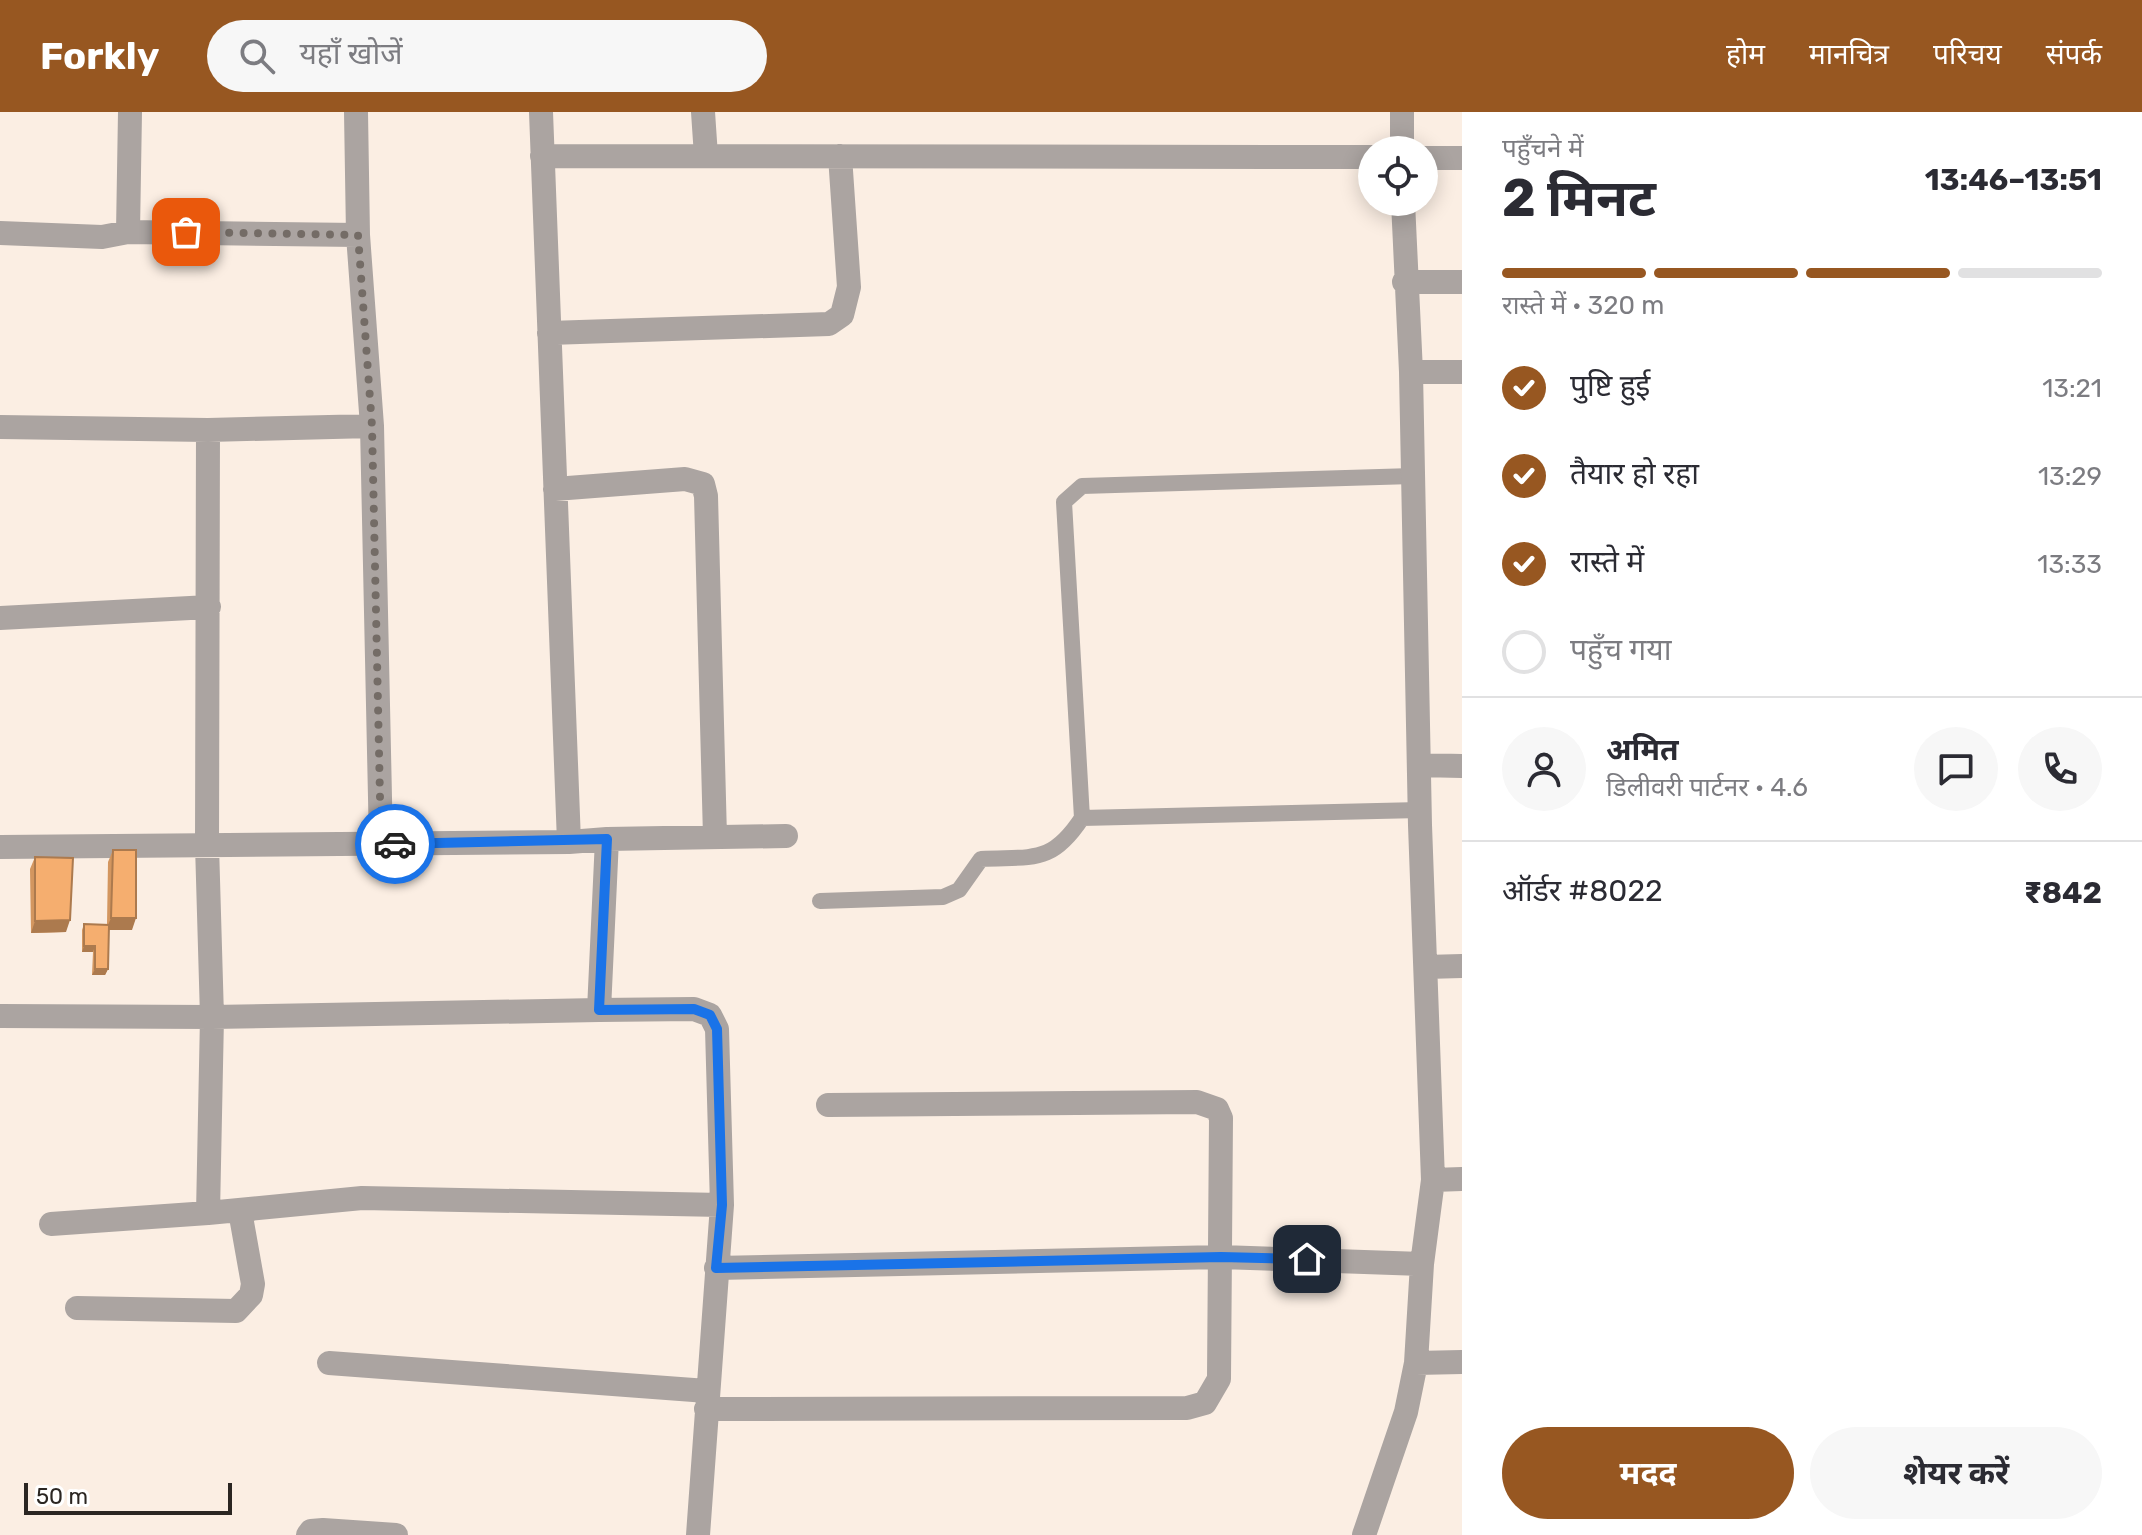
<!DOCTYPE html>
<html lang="hi">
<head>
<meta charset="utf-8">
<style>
	:root { --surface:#fff; --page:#f7f7f7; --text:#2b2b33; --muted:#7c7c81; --line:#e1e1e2; --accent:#975721 }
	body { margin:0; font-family:Rubik,"Noto Sans Devanagari",sans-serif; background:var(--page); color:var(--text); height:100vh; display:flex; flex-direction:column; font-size:30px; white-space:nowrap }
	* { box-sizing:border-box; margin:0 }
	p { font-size:26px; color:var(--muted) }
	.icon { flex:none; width:44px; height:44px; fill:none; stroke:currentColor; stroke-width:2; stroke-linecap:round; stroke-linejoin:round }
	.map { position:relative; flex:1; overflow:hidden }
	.drawer { display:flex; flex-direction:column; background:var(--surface); width:680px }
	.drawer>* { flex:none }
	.fabs { position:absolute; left:1358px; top:24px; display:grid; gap:16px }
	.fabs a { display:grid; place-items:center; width:80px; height:80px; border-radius:50%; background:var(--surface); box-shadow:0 4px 20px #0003; font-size:40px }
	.scale { position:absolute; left:24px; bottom:20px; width:208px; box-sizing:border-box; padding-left:8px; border:4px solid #2b2622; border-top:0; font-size:22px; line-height:28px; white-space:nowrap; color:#2b2622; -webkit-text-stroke:6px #fff; paint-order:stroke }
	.pin { position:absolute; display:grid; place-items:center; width:68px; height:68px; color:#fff; margin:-34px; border-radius:16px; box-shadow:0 4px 12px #0006 }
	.courier { position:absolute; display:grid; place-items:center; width:80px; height:80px; margin:-40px; border:6px solid #1a73e8; border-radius:50%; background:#fff; color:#222; box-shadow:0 2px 10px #0007 }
	.overview em { font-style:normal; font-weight:700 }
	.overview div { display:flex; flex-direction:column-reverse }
	.overview { display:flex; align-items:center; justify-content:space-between; height:136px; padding:0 40px }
	h1 { font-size:52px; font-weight:700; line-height:60px }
	.bar { display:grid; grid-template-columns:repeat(4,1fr); gap:12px 8px; align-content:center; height:96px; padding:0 40px }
	.bar i { height:10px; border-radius:6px; background:var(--line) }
	.bar .active { background:var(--accent) }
	.bar p { grid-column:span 4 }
	.line { display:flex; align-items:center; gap:20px; padding:0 40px; border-top:2px solid var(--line) }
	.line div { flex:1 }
	.round { display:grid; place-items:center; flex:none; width:84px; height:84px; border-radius:42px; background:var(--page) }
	ol { padding:0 40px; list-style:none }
	li { display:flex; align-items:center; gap:24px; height:88px }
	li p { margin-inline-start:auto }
	li .icon { padding:8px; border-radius:50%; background:var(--accent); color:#fff; stroke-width:4 }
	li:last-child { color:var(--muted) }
	li i { width:44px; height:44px; border:4px solid var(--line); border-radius:50% }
	.cta { display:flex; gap:16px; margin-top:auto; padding:16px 40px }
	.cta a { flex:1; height:92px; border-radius:48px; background:var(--accent); color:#fff; font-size:32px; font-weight:700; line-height:92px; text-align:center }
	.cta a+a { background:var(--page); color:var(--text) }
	header { display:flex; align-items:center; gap:48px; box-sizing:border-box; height:112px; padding:0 40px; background:var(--accent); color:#fff }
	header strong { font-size:38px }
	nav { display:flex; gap:44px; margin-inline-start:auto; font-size:28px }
	.search { width:560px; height:72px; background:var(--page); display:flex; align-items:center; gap:20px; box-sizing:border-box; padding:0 28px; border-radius:44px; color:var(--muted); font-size:30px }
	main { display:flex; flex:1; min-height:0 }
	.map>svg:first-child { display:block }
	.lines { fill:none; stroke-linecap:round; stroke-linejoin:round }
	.lane { stroke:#aba4a1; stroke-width:16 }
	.street { stroke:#aba4a1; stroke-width:24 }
	.wall { fill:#d3965f }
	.shaded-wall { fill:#ac7a4e }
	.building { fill:#f5ae6f; stroke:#ac7a4e; stroke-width:2 }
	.done { stroke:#746c66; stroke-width:8; stroke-dasharray:0 14.4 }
	.route { stroke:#1a73e8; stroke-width:10 }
</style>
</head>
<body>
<header>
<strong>Forkly</strong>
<div class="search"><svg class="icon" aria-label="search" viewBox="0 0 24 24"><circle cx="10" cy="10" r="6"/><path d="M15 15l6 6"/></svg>यहाँ खोजें</div>
<nav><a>होम</a><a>मानचित्र</a><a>परिचय</a><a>संपर्क</a></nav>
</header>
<main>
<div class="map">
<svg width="1462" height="1423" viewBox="0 0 1462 1423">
	<rect width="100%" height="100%" fill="#fbeee3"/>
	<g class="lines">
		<path class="lane" d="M1082 706 1064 390 1082 374 1413 364
			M820 789 943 785 959 778 981 747C1033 744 1051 753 1082 706L1420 698"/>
		<path class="street" d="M356 0 358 123
			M703 0 706 44
			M1402 38V0
			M542 44 1372 45
			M1424 46H1462
			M128 120 130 0
			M0 121 102 125 128 120 358 123 372 314
			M1404 170H1462
			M549 221 829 212 842 203 849 175 840 44
			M1411 260H1462
			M0 315 208 318 372 314 381 732
			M208 318 207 733 212 905 208 1101 362 1086 722 1093
			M555 377 685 367 703 372 706 384 715 725
			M0 506 209 495
			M1419 653 1462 654
			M607 727 786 724
			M0 735 569 730 541 0
			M1426 855 1462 854
			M599 898 694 897 710 903 717 917 722 1093 698 1423
			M0 904 212 905 599 898 607 727 569 730
			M1433 1068 1462 1067
			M51 1112 208 1101
			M716 1156 1221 1145 1422 1152
			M77 1196 236 1199 251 1183 253 1172 240 1099
			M329 1251 707 1279
			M1416 1251 1462 1250
			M706 1297 1187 1296 1205 1291 1219 1267 1221 1006 1217 997 1197 990 828 993
			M308 1423 311 1419 323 1418 396 1423
			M1364 1423 1406 1300 1416 1251 1422 1152 1433 1068 1420 713 1411 260 1403 90"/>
	</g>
	<path class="wall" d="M113 738 132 818H108V857L105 863H92L93 840H82V818L84 812H107L108 750Z
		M35 745 66 820 31 821 30 757Z"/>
	<path class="shaded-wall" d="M111 806H136L132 818H106Z
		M70 808 66 820 31 821 35 809Z
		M84 834H95L93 840H82Z
		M95 857H108L105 863H92Z"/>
	<path class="building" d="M113 738H136V806H111Z
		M35 745 73 746 70 808 35 809Z
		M84 812 109 813 108 857H95V834H84Z"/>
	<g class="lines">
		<path class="done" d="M186 120 358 123 372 314 381 732H395"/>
		<path class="route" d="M395 732 607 727 599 898 694 897 710 903 717 917 722 1093 716 1156 1221 1145 1307 1147"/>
	</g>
</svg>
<div class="fabs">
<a><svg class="icon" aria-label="locate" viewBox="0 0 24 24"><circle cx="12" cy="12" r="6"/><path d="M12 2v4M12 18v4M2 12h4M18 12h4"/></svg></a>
</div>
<div class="scale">50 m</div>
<div class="pin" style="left:186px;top:120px;background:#ea580c"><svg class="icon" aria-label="bag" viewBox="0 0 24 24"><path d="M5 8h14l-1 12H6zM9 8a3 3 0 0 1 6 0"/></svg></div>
<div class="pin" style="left:1307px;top:1147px;background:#1f2937"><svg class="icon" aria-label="home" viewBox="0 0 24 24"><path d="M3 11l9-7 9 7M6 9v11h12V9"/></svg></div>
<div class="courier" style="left:395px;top:732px"><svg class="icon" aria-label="car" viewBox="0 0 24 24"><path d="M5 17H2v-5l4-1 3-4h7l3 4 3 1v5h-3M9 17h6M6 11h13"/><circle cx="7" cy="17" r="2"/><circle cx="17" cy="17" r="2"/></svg></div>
</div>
<section class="drawer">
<div class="overview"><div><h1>2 मिनट</h1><p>पहुँचने में</p></div><em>13:46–13:51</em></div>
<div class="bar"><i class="active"></i><i class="active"></i><i class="active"></i><i></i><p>रास्ते में · 320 m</p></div>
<ol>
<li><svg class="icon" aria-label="check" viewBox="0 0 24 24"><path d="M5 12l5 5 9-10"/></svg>पुष्टि हुई<p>13:21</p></li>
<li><svg class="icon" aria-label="check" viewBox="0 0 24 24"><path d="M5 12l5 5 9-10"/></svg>तैयार हो रहा<p>13:29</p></li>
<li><svg class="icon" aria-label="check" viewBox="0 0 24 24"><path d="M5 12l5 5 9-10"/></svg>रास्ते में<p>13:33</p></li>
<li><i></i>पहुँच गया</li>
</ol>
<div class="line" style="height:144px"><a class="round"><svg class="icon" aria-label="person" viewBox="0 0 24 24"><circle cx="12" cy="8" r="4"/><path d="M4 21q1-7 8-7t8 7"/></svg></a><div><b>अमित</b><p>डिलीवरी पार्टनर · 4.6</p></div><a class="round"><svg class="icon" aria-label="chat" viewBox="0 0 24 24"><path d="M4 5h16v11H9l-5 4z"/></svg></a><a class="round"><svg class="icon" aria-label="phone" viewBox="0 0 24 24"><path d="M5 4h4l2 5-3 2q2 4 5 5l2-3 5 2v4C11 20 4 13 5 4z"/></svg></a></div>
<div class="line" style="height:104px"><div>ऑर्डर #8022</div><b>₹842</b></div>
<div class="cta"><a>मदद</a><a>शेयर करें</a></div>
</section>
</main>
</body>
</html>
